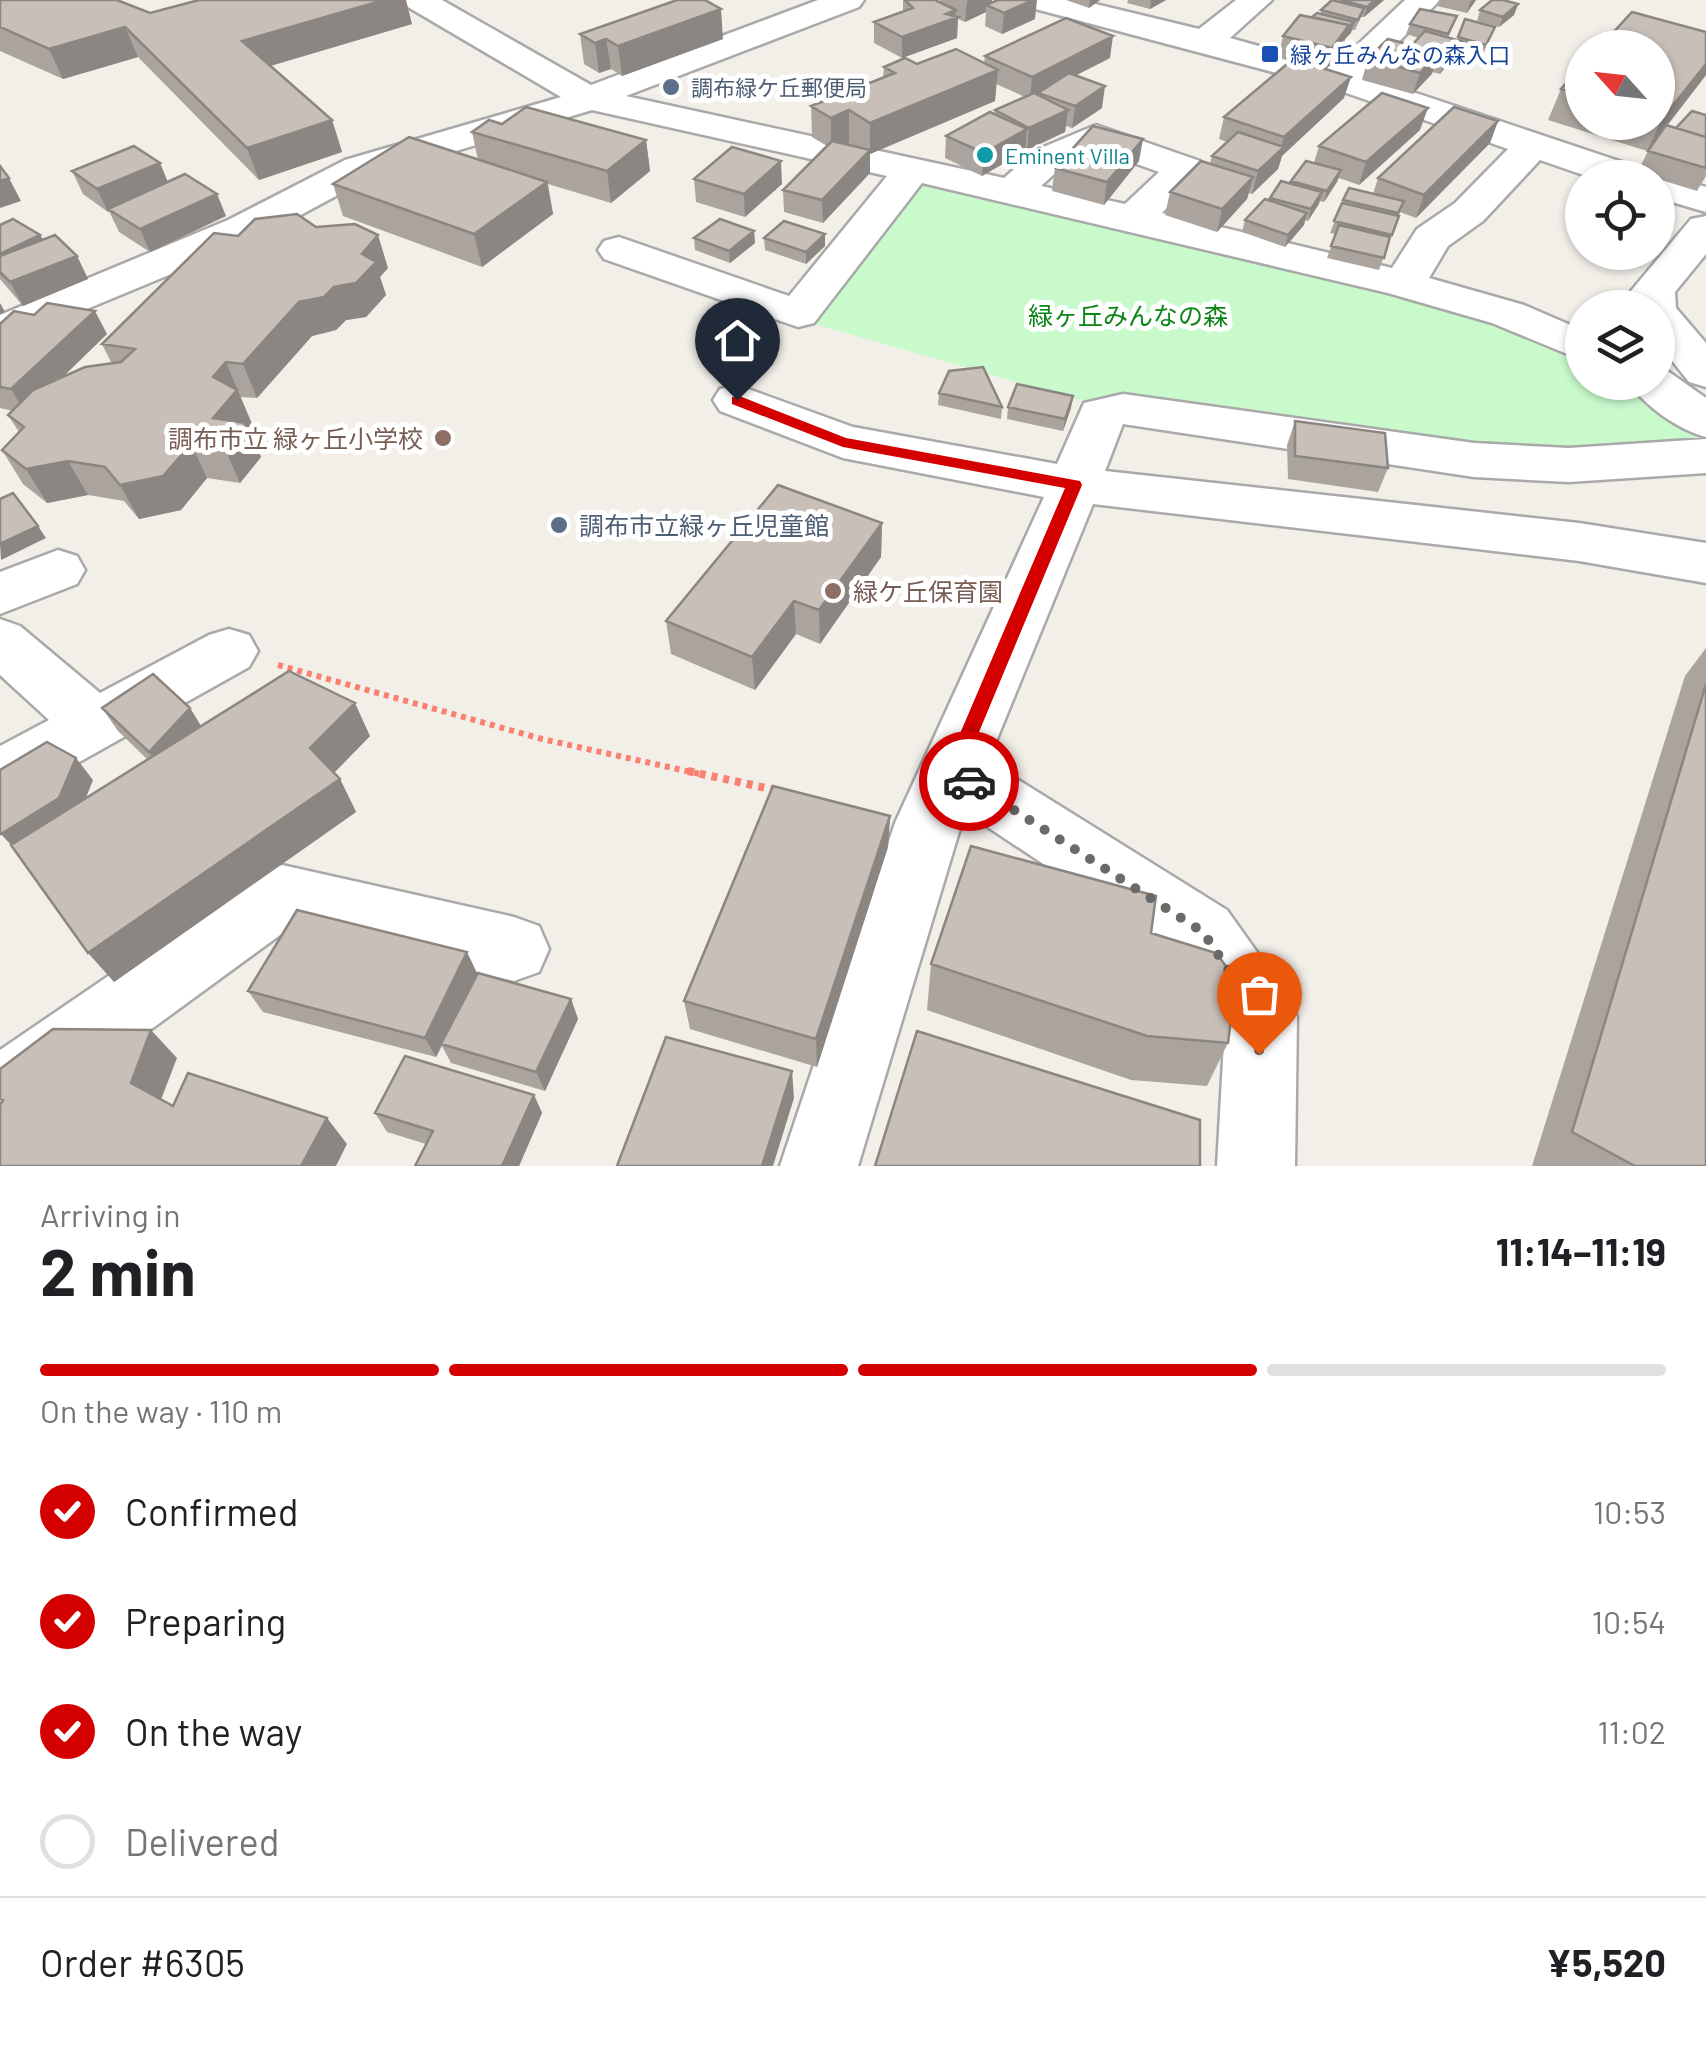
<!DOCTYPE html>
<html lang="en">
<head>
<meta charset="utf-8">
<style>
	:root { --surface:#fff; --page:#f6f6f6; --text:#202124; --muted:#757577; --line:#e0e0e0; --accent:#d40000 }
	body { margin:0; font-family:Barlow,"Noto Sans JP",sans-serif; background:var(--page); color:var(--text); height:100vh; display:flex; flex-direction:column; font-size:38px; white-space:nowrap }
	* { box-sizing:border-box; margin:0 }
	p { font-size:32px; color:var(--muted) }
	.icon { flex:none; width:55px; height:55px; fill:none; stroke:currentColor; stroke-width:2; stroke-linecap:round; stroke-linejoin:round }
	.map { position:relative; height:1166px; overflow:hidden }
	.details { display:flex; flex-direction:column; background:var(--surface); flex:1 }
	.details>* { flex:none }
	.needle { width:65px; rotate:297deg }
	.buttons { position:absolute; left:1565px; top:30px; display:grid; gap:20px }
	.buttons a { display:grid; place-items:center; width:110px; height:110px; border-radius:50%; background:var(--surface); box-shadow:0 2px 8px #0004; font-size:50px }
	.pin { position:absolute; display:grid; place-items:center; width:85px; height:85px; color:#fff; margin:-102px -42px; border-radius:50% 50% 50% 0; rotate:-45deg; box-shadow:0 0 10px #0007 }
	.pin .icon { rotate:45deg }
	.courier { position:absolute; display:grid; place-items:center; width:100px; height:100px; margin:-50px; border:8px solid #d40000; border-radius:50%; background:#fff; color:#222; box-shadow:0 2px 12px #0007 }
	.summary em { font-style:normal; font-weight:700 }
	.summary div { display:flex; flex-direction:column-reverse }
	.summary { display:flex; align-items:center; justify-content:space-between; height:170px; padding:0 40px }
	h1 { font-size:65px; font-weight:700; line-height:75px }
	.bar { display:grid; grid-template-columns:repeat(4,1fr); gap:15px 10px; align-content:center; height:120px; padding:0 40px }
	.bar i { height:12px; border-radius:8px; background:var(--line) }
	.bar .active { background:var(--accent) }
	.bar p { grid-column:span 4 }
	.line { display:flex; align-items:center; gap:25px; padding:0 40px; border-top:2px solid var(--line) }
	.line div { flex:1 }
	ol { padding:0 40px; list-style:none }
	li { display:flex; align-items:center; gap:30px; height:110px }
	li p { margin-inline-start:auto }
	li .icon { padding:10px; border-radius:50%; background:var(--accent); color:#fff; stroke-width:4 }
	li:last-child { color:var(--muted) }
	li i { width:55px; height:55px; border:5px solid var(--line); border-radius:50% }
	.map>svg:first-child { display:block }
	.park { fill:#c8facc }
	.lines { fill:none; stroke-linecap:round; stroke-linejoin:round }
	.minor-casing { stroke:#a9a9a9; stroke-width:5 }
	.path-far1 { stroke:#fa8072; stroke-width:6; stroke-dasharray:5 5; stroke-linecap:butt }
	.path { stroke:#fa8072; stroke-width:8; stroke-dasharray:6 6; stroke-linecap:butt }
	.minor { fill:#fff; fill-rule:evenodd }
	.wall { fill:#aba49e }
	.shaded-wall { fill:#8b8681 }
	.building { fill:#c7bfb8; stroke:#8b8681; stroke-width:2.5 }
	.route { fill:#d40000 }
	.done { stroke:#6b6a68; stroke-width:10; stroke-dasharray:0 18 }
	.transit-dot { fill:#1a4fb4; stroke:#fff; stroke-width:4 }
	.service-dot { fill:#5c6f8a; stroke:#fff; stroke-width:4 }
	.culture-dot { fill:#0f9aa8; stroke:#fff; stroke-width:4 }
	.education-dot { fill:#8d6e63; stroke:#fff; stroke-width:4 }
	.labels { text-anchor:middle; dominant-baseline:central; stroke-width:10; stroke-linejoin:round; paint-order:stroke }
	.far-transit-label { font-size:22px; fill:#164399; stroke:#fff; text-anchor:start }
	.far-service-label { font-size:22px; fill:#4e5e75; stroke:#fff; text-anchor:start }
	.far-culture-label { font-size:22px; fill:#0d838f; stroke:#fff; text-anchor:start }
	.park-label { font-size:25px; fill:#0c8416; stroke:#fff }
	.education-label { font-size:25px; fill:#785e54; stroke:#fff; text-anchor:end }
	.service-label { font-size:25px; fill:#4e5e75; stroke:#fff; text-anchor:start }
</style>
</head>
<body>
<div class="map">
<svg width="1706" height="1166" viewBox="0 0 1706 1166">
	<rect width="100%" height="100%" fill="#f2efe9"/>
	<path class="park" d="M911 171 1508 314 1582 346V382H1652L1706 421V456L1569 465 1114 410 801 320Z"/>
	<g class="lines">
		<defs>
			<path id="minor" d="M403 0H442L591 85 818 0H864L859 7 626 96 1004 178 1034 151 1096 125 1200 161 1205 169 1162 213 1392 268 1417 229 1455 203 1508 149 1329 87 1028 7 1023 0H1079L1199 29 1236 0H1272L1230 38 1334 67 1405 0H1440L1365 76 1646 170 1650 175 1658 173 1706 187V212L1658 198V178H1592L1540 160 1483 221 1448 246 1429 278 1524 305 1582 330V360L1492 323 1388 293 922 183 814 323 798 327 604 259 598 250 604 241 619 237 789 296 887 176 592 110 373 176 258 238 0 345V315L228 220 345 160 561 97 408 7ZM1098 150 1159 172 1125 204 1041 186 1062 167Z
				M1706 216V254L1675 292 1676 308 1706 343V387L1689 382 1658 343V308H1632L1631 291 1691 219Z
				M1658 369 1669 372 1706 398V437C1679 430 1644 406 1629 382H1658Z
				M737 385 853 427 1057 464 1084 403 1123 394 1474 443 1569 448 1706 439V473L1569 482 1474 477 1123 424 1105 471 1579 523 1706 543V583L1579 561 1093 504 988 761 1227 910 1286 993 1297 1017 1295 1166H1217L1225 1025 1179 954 965 812 858 1166H780L895 823 1044 497 843 458 720 411 713 400 720 389Z
				M58 550 77 556 85 570 77 584 0 614V572Z
				M0 619 20 626 100 693 209 635 229 629 249 635 258 651 249 667 22 794 0 802V746L49 720 0 675Z
				M282 865 514 917 539 926 549 949 539 972 514 981 291 927 27 1120 0 1131V1050L258 874Z"/>
		</defs>
		<use href="#minor" class="minor-casing"/>
		<path class="path-far1" d="M278 665 542 739 700 774"/>
		<path class="path" d="M688 771 780 791"/>
		<use href="#minor" class="minor"/>
	</g>
	<path class="wall" d="M0 0 150 13 412 24 270 66 332 120 342 152 259 180 138 57 63 79 0 51Z
		M903 0H935L940 2V0H992V2L1035 19 1002 34 985 26 986 12 965 22 958 19 957 38 902 58 874 43V22L903 12Z
		M1066 0H1100L1089 8Z
		M1128 0H1166L1150 9 1127 3Z
		M1333 0H1384L1364 17H1361L1355 30H1352L1345 39 1343 46 1327 69 1344 98 1282 156 1278 169 1252 194 1249 193 1247 199 1217 232 1165 215 1170 192 1210 164 1212 156 1227 142 1219 139 1224 117 1291 61 1278 58 1283 36 1312 17 1321 13V10Z
		M1439 0H1476L1467 13 1437 6Z
		M1518 4 1514 15 1499 27 1477 21 1480 10Z
		M1457 16 1448 38 1457 40 1465 19 1495 27 1482 56 1465 51 1461 64 1450 61 1440 74 1432 72 1413 94 1362 80 1368 58 1412 45 1419 38 1406 34 1410 24Z
		M1706 32V75L1667 126 1676 128 1706 115V176L1697 191 1658 179V178L1637 173 1648 151 1655 141 1647 151 1548 120 1561 89 1582 66V122H1658V48Z
		M580 34 723 39 622 76 611 69 599 73 584 64Z
		M985 56 1110 58 1075 75 1102 108 1072 128 1066 126 1065 132 1027 150 1025 149V151L982 176 945 158 946 136 995 115V110L1025 97 996 84 995 101 870 154V173L823 223 784 212 783 190 827 146 812 137 811 106 883 77 884 67 917 64 984 63Z
		M1498 121 1490 143 1416 218 1400 212 1379 270 1327 258 1336 234 1330 233 1343 200 1373 194 1378 178Z
		M502 124 646 140 650 171 611 203 548 184 553 214 482 267 343 216 333 184 478 160 472 132Z
		M1420 130 1359 185 1339 178 1324 202 1319 201 1308 221 1305 220 1304 225 1285 247 1242 232 1245 220 1314 163 1319 146Z
		M1139 161 1104 205 1052 191 1055 168Z
		M160 163 168 182 226 216 150 252 119 232 109 211 108 212 83 194 72 171Z
		M694 179 782 184 745 217 696 202Z
		M0 225 40 235 43 239 77 256 88 279 23 306 0 279Z
		M316 227 388 268 380 277 386 295 366 317 346 320 336 330 312 336 257 398 240 397 252 424 248 428 261 457 240 483 207 478 181 510 139 519 124 501 88 495 47 503 23 484 2 450 19 432 8 415 13 411 0 408V324L107 334 62 378 112 364 102 344 238 236Z
		M754 231 755 243 730 263 695 250 694 238Z
		M764 238 825 246 806 264 765 250Z
		M939 393 1002 407 1001 419 938 405Z
		M1008 407 1071 408 1063 431 1007 419Z
		M1295 421 1388 468 1378 492 1288 479 1287 445Z
		M882 523 881 557 820 644 796 634 755 690 671 654 666 621Z
		M1706 648V1166H1532L1685 676Z
		M102 708H190L201 726 370 736 334 773 340 779 356 812 114 982 12 846 93 780 85 799 148 760 118 731Z
		M890 816 888 847 817 1067 690 1029 684 1001Z
		M1151 933 1228 1043 1207 1086 1131 1080 927 1010 931 964Z
		M477 973 463 1002 571 999 578 1019 545 1091 451 1063 442 1046 436 1057 263 1012 248 991Z
		M534 1095 542 1113 519 1166H415L426 1144 387 1132 375 1113Z"/>
	<path class="shaded-wall" d="M384 0H406L412 24 253 71 242 41Z
		M969 0H992V8L986 5V12L965 22 967 1Z
		M1033 0H1037L1035 19 1002 34 1004 13Z
		M1090 0H1100L1089 8Z
		M1151 0H1166L1150 9Z
		M1375 0H1384L1364 17 1367 7Z
		M1472 0H1476L1467 13 1470 2Z
		M1518 4 1514 15 1499 27 1503 17Z
		M721 9 723 39 622 76 618 46Z
		M956 10 955 18 958 17 957 38 902 58V37Z
		M1354 22 1351 33 1345 39 1343 46 1327 69 1332 48 1349 25Z
		M125 27 138 57 63 79 49 49Z
		M1113 36 1110 58 1030 99 1032 77Z
		M606 39 611 69 599 73 595 43Z
		M1454 50 1450 61 1440 74 1444 63Z
		M1439 52 1432 74 1413 94 1420 73Z
		M1706 64V75L1647 151 1662 119Z
		M998 70 995 101 870 154V173L823 223 822 200 870 151V123Z
		M1351 77 1344 98 1282 156 1278 169 1252 194 1258 171 1280 151 1284 137Z
		M1105 86 1102 108 1072 128 1075 106Z
		M1428 108 1420 130 1359 185 1366 162Z
		M849 110V142L831 149V118Z
		M1068 110 1065 132 1027 150 1029 128Z
		M332 120 342 152 259 180 247 148Z
		M1498 121 1490 143 1416 218 1424 195Z
		M1027 129 1025 151 982 176 984 153Z
		M1143 139 1139 161 1104 205 1107 182Z
		M646 140 650 171 611 203 607 171Z
		M781 161 782 184 745 217 744 194Z
		M160 163 169 186 108 209 109 211 108 212 97 189Z
		M1341 170 1337 182 1324 202 1327 191Z
		M1253 177 1247 199 1217 232 1222 209Z
		M9 178 21 201 0 208V181Z
		M547 182 553 214 482 267 474 234Z
		M1322 192 1319 204 1308 221 1311 209Z
		M217 194 226 216 150 252 140 229Z
		M1307 213 1304 225 1285 247 1288 235Z
		M754 231 755 243 730 263 729 251Z
		M825 234V246L806 264V252Z
		M40 235 47 247 0 269V254Z
		M378 235 388 268 380 277 386 295 366 317 346 320 336 330 312 336 257 398 243 364 299 302 362 254Z
		M77 256 88 279 23 306 10 282Z
		M0 303 5 312 0 314Z
		M95 311 107 334 25 413 11 389Z
		M226 362 252 424 248 428 261 457 240 483 225 449 213 418V377Z
		M1073 396 1071 408 1063 431 1065 419Z
		M191 444 207 478 181 510 139 519 120 485Z
		M68 461 88 495 47 503 26 469Z
		M882 523 881 557 820 644 819 610Z
		M38 526 46 538 1 560 0 544Z
		M794 601 796 634 755 690 752 657Z
		M355 703 370 736 327 780 310 748Z
		M190 708 204 731 164 775 149 752Z
		M76 758 93 780 77 820 21 856 1 834Z
		M340 779 356 812 114 982 88 953Z
		M890 816 888 847 817 1067 816 1039Z
		M467 952 477 973 436 1057 425 1038Z
		M571 999 578 1019 545 1091 536 1072Z
		M151 1030 177 1058 157 1110 131 1083Z
		M792 1071 794 1098 773 1166H762Z
		M534 1095 542 1113 519 1166H502Z
		M327 1118 347 1144 336 1166H301Z"/>
	<path class="building" d="M0 0H117L150 13 199 0H384L242 41 332 120 247 148 125 27 49 49 0 27Z
		M677 0H705L721 9 618 46 606 39 595 43 580 34Z
		M905 0H935L956 10 946 14 958 17 902 37 874 22 913 8Z
		M998 0H1033L1004 13 986 5Z
		M1332 0 1364 8 1358 20 1321 10Z
		M1341 0H1375L1367 7Z
		M1492 0H1503L1518 4 1503 17 1480 10Z
		M1420 9 1457 16 1448 34 1410 24Z
		M1632 12 1706 32V64L1662 119 1658 118V48H1599Z
		M1317 13 1354 22 1348 28 1349 25 1312 17Z
		M1300 15 1349 25 1332 48 1283 36Z
		M1066 18 1113 36 1032 77 985 56Z
		M1465 19 1495 27 1486 45 1458 37Z
		M1425 31 1468 43 1465 53 1454 50 1444 63 1436 61 1439 52 1412 45Z
		M1388 39 1439 52 1420 73 1368 58Z
		M956 49 998 70 870 123 849 110 831 118 811 106 895 73 884 67 905 58 917 64Z
		M1293 59 1351 77 1284 137 1224 117Z
		M1582 66V96L1561 89Z
		M1069 73 1105 86 1075 106 1038 93Z
		M1034 93 1068 110 1029 128 995 110Z
		M1382 93 1428 108 1366 162 1319 146Z
		M526 107 646 140 607 171 472 132 489 120 502 124Z
		M1454 107 1498 121 1424 195 1378 178Z
		M1692 111 1706 115V137L1676 128Z
		M990 112 1027 129 984 153 946 136Z
		M1666 125 1706 137V168L1648 151Z
		M1093 126 1143 139 1107 182 1055 168Z
		M1238 132 1284 147 1258 171 1212 156Z
		M409 137 547 182 474 234 333 184Z
		M832 141 870 150 822 200 783 190Z
		M134 146 160 163 97 189 72 171Z
		M732 147 781 161 744 194 694 179Z
		M1201 161 1253 177 1222 209 1170 192Z
		M1306 161 1341 170 1327 191 1291 181Z
		M0 166 9 178 0 181Z
		M185 174 217 194 140 229 108 209Z
		M1281 181 1322 192 1311 209 1270 198Z
		M1349 188 1404 201 1398 213 1343 200Z
		M1265 199 1307 213 1288 235 1245 220Z
		M1342 203 1399 216 1392 235 1334 221Z
		M297 214 316 227 355 224 378 235 362 254 376 262 356 283 334 287 324 297 299 302 243 364 226 362 213 377 237 390 213 418 246 423 225 449 191 444 163 476 120 485 105 467 68 461 26 469 2 450 24 427 8 415 33 390 85 367 121 362 135 349 102 344 214 233 238 236 255 219Z
		M13 219 40 235 0 254V225Z
		M720 219 754 231 729 251 694 238Z
		M784 221 825 234 806 252 764 238Z
		M1339 225 1390 237 1384 258 1331 246Z
		M55 235 77 256 10 282 0 272V256Z
		M47 303 95 311 11 389 0 387V324L14 311 34 315Z
		M983 367 1002 407 939 393 949 371Z
		M1017 384 1073 396 1065 419 1008 407Z
		M1295 421 1385 433 1388 468 1295 456Z
		M778 485 882 523 819 610 794 601 752 657 666 621Z
		M13 493 38 526 0 544V499Z
		M289 671 355 703 310 748 340 779 88 953 11 845Z
		M153 674 190 708 149 752 102 708Z
		M1706 684V1166H1635L1572 1132Z
		M47 742 76 758 59 798 1 834 0 832V770Z
		M773 786 890 816 816 1039 684 1001Z
		M971 846 1156 896 1151 933 1216 953 1236 979 1228 1043 1147 1036 931 964Z
		M297 910 467 952 425 1038 248 991Z
		M478 973 571 999 536 1072 441 1044Z
		M53 1029 151 1030 131 1083 173 1106 188 1073 327 1118 301 1166H0V1105L3 1100 0 1099V1069Z
		M917 1031 1200 1120V1166H875Z
		M666 1037 792 1071 762 1166H617Z
		M405 1056 534 1095 502 1166H415L433 1131 375 1113Z"/>
	<path class="route" d="M732 397H742L846 438 1080 481 1082 485 964 768 975 776V787H962L944 771 1065 488 843 447 732 404Z"/>
	<g class="lines">
		<path class="done" d="M969 781 1203 932 1260 1017 1259 1054"/>
	</g>
	<rect class="transit-dot" x="1260" y="44" width="20" height="20" rx="5"/>
	<g class="service-dot">
		<circle cx="671" cy="87" r="10"/>
		<circle cx="559" cy="525" r="10"/>
	</g>
	<circle class="culture-dot" cx="985" cy="155" r="10"/>
	<g class="education-dot">
		<circle cx="443" cy="438" r="10"/>
		<circle cx="833" cy="591" r="10"/>
	</g>
	<g class="labels">
		<g class="far-transit-label">
			<text x="1290" y="54">緑ヶ丘みんなの森入口</text>
		</g>
		<g class="far-service-label">
			<text x="691" y="87">調布緑ケ丘郵便局</text>
		</g>
		<g class="far-culture-label">
			<text x="1005" y="155">Eminent Villa</text>
		</g>
		<g class="park-label">
			<text x="1128" y="315">緑ヶ丘みんなの森</text>
		</g>
		<g class="education-label">
			<text x="423" y="438">調布市立 緑ヶ丘小学校</text>
			<text x="853" y="591" text-anchor="start">緑ケ丘保育園</text>
		</g>
		<g class="service-label">
			<text x="579" y="525">調布市立緑ヶ丘児童館</text>
		</g>
	</g>
</svg>
<div class="buttons">
<a><svg class="needle" viewBox="-14 -14 28 28"><path d="M0-13l5 13h-10z" fill="#e53935"/><path d="M0 13l5-13h-10z" fill="#757577"/></svg></a>
<a><svg class="icon" aria-label="locate" viewBox="0 0 24 24"><circle cx="12" cy="12" r="6"/><path d="M12 2v4M12 18v4M2 12h4M18 12h4"/></svg></a>
<a><svg class="icon" aria-label="layers" viewBox="0 0 24 24"><path d="M12 4l9 5-9 5-9-5zM3 14l9 5 9-5"/></svg></a>
</div>
<div class="pin" style="left:1259px;top:1054px;background:#ea580c"><svg class="icon" aria-label="bag" viewBox="0 0 24 24"><path d="M5 8h14l-1 12H6zM9 8a3 3 0 0 1 6 0"/></svg></div>
<div class="pin" style="left:737px;top:400px;background:#1f2937"><svg class="icon" aria-label="home" viewBox="0 0 24 24"><path d="M3 11l9-7 9 7M6 9v11h12V9"/></svg></div>
<div class="courier" style="left:969px;top:781px"><svg class="icon" aria-label="car" viewBox="0 0 24 24"><path d="M5 17H2v-5l4-1 3-4h7l3 4 3 1v5h-3M9 17h6M6 11h13"/><circle cx="7" cy="17" r="2"/><circle cx="17" cy="17" r="2"/></svg></div>
</div>
<section class="details">
<div class="summary"><div><h1>2 min</h1><p>Arriving in</p></div><em>11:14–11:19</em></div>
<div class="bar"><i class="active"></i><i class="active"></i><i class="active"></i><i></i><p>On the way · 110 m</p></div>
<ol>
<li><svg class="icon" aria-label="check" viewBox="0 0 24 24"><path d="M5 12l5 5 9-10"/></svg>Confirmed<p>10:53</p></li>
<li><svg class="icon" aria-label="check" viewBox="0 0 24 24"><path d="M5 12l5 5 9-10"/></svg>Preparing<p>10:54</p></li>
<li><svg class="icon" aria-label="check" viewBox="0 0 24 24"><path d="M5 12l5 5 9-10"/></svg>On the way<p>11:02</p></li>
<li><i></i>Delivered</li>
</ol>
<div class="line" style="height:130px"><div>Order #6305</div><b>¥5,520</b></div>
</section>
</body>
</html>
